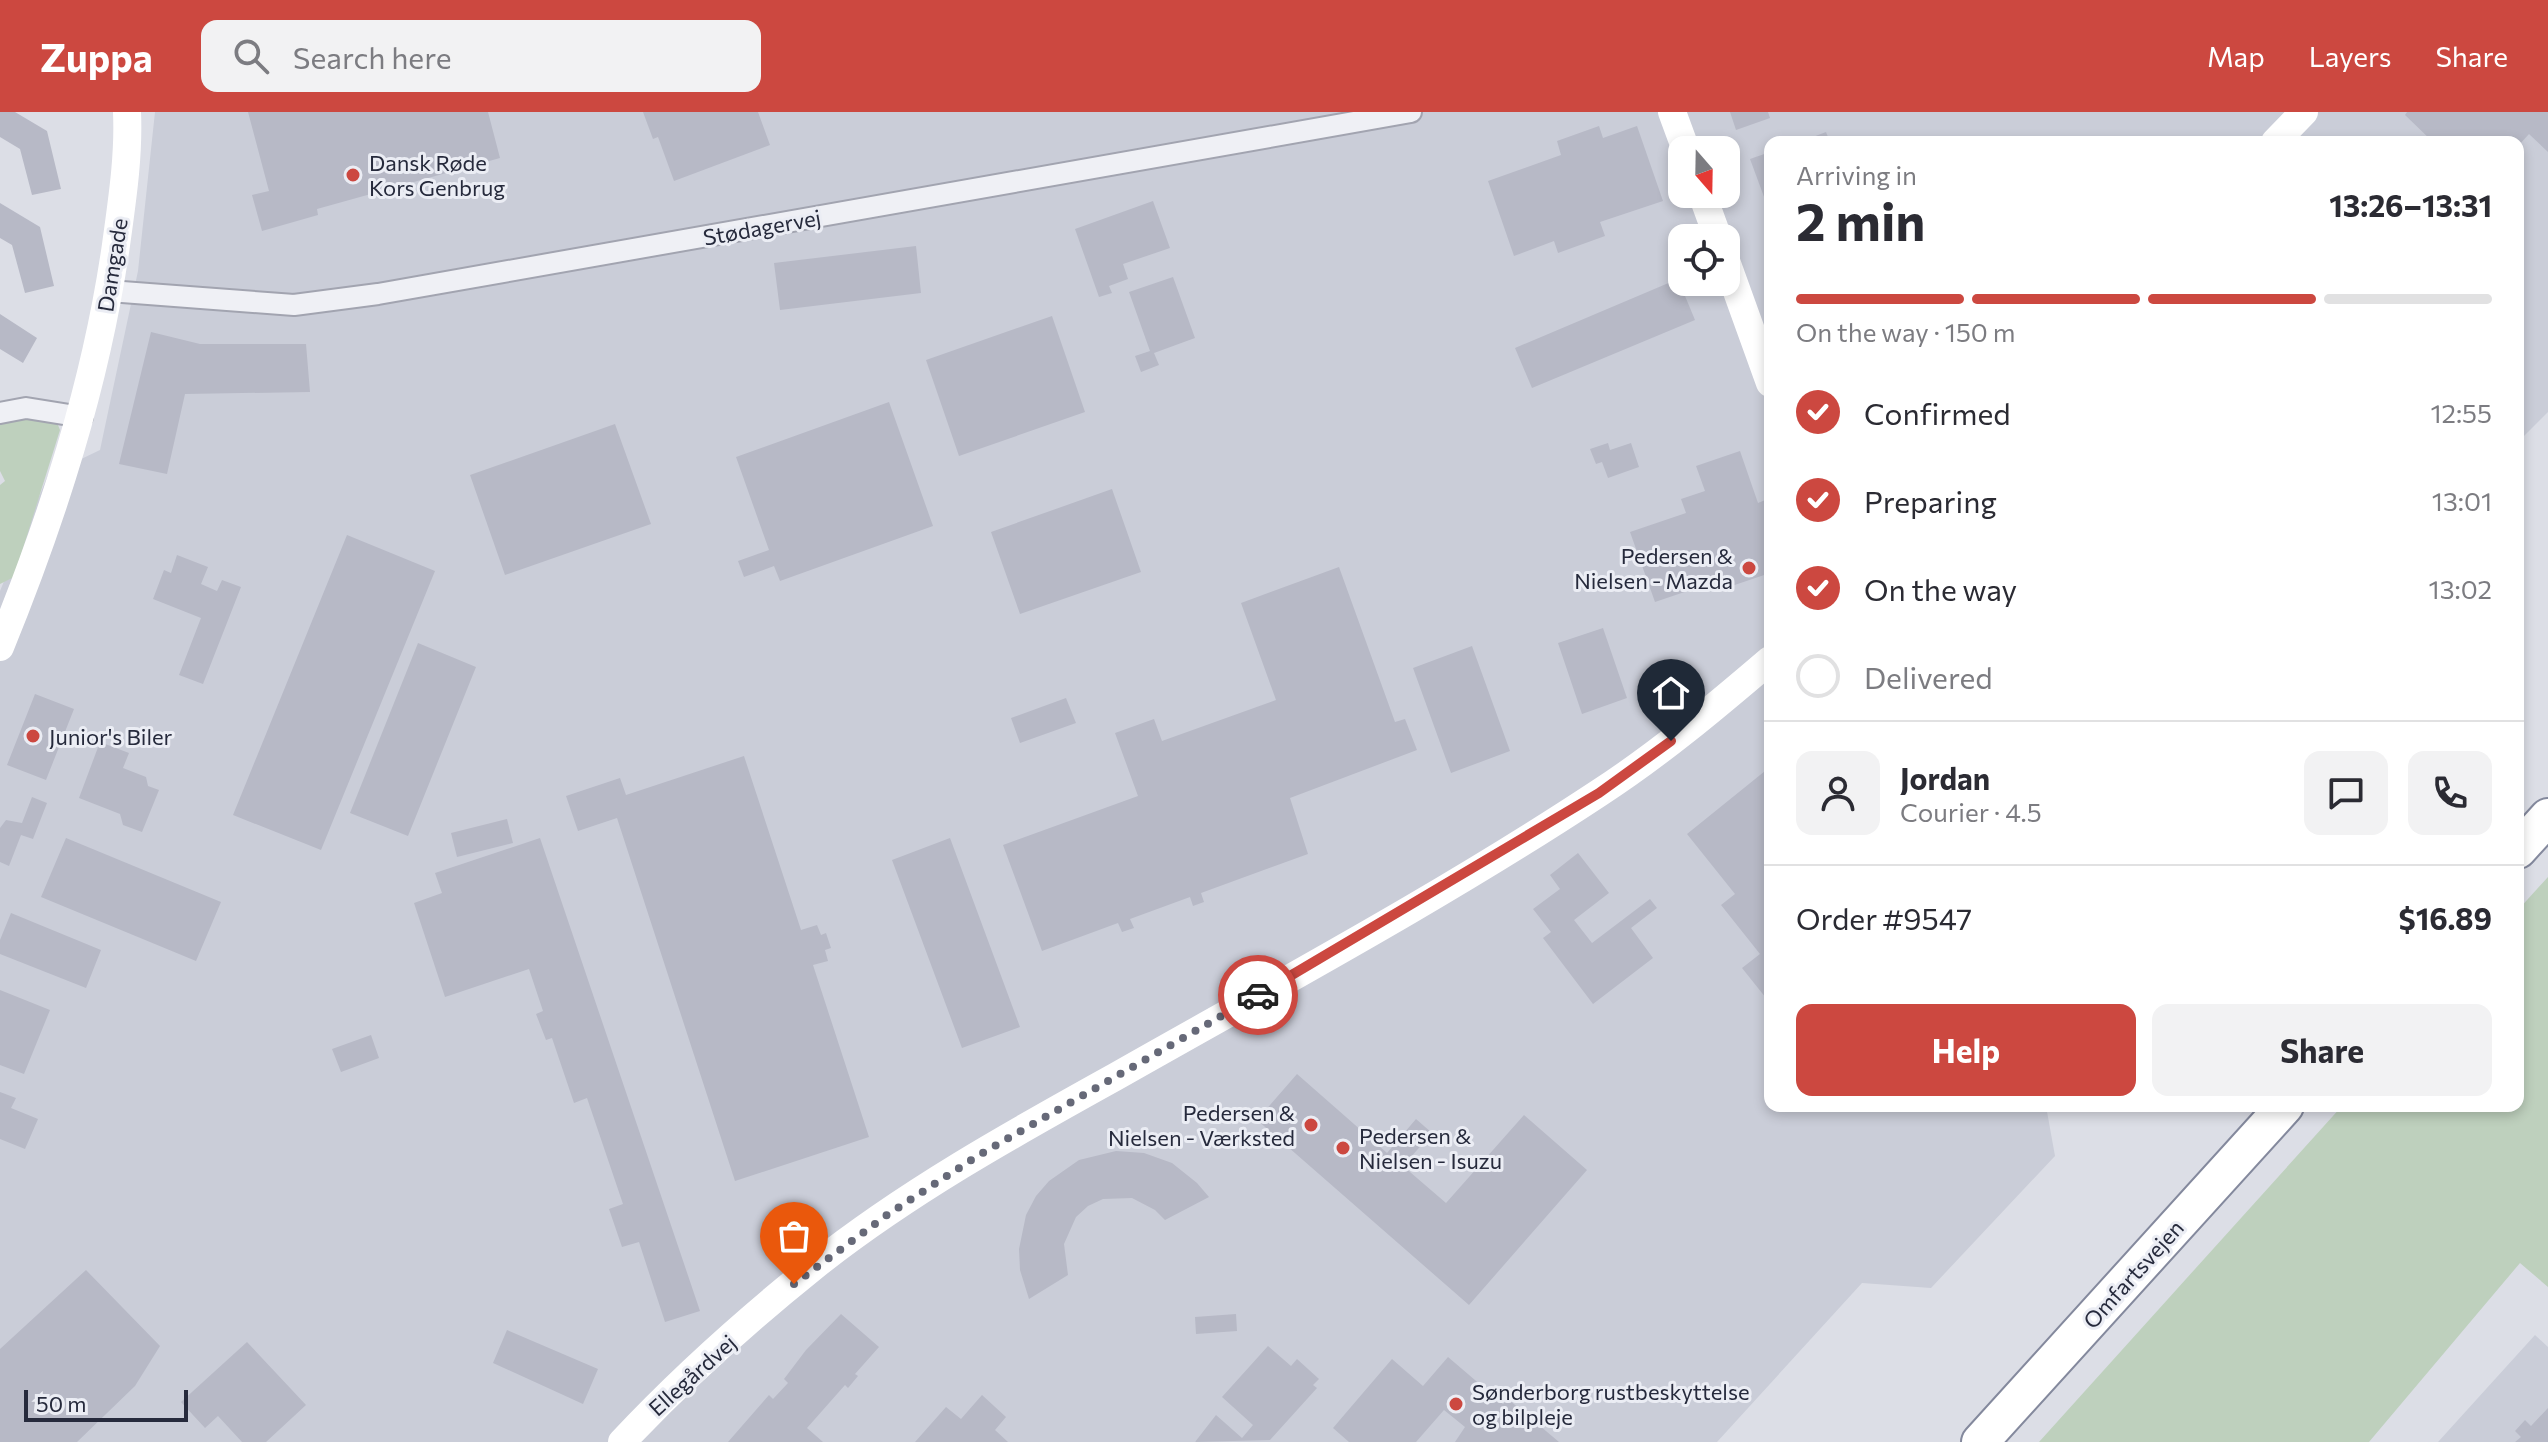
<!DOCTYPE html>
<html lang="en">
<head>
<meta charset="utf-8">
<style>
	:root { --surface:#fff; --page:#f2f2f3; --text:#2b2b33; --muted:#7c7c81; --line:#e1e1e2; --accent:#cc4840 }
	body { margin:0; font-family:Commissioner,sans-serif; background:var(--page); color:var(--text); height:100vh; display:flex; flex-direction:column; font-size:30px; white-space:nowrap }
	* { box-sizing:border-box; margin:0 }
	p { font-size:26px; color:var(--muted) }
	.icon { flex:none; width:44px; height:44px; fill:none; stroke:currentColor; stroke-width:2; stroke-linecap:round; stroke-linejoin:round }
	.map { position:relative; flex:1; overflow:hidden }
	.details { position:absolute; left:1764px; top:24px; width:760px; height:976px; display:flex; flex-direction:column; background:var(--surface); border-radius:16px; box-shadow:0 4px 12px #0003 }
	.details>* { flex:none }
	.needle { width:52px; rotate:160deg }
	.tools { position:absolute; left:1668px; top:24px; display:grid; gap:16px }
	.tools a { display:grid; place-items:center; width:72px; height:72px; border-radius:16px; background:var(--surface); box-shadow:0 4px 12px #0003; font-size:40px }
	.scale { position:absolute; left:24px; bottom:20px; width:164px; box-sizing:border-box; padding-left:8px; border:4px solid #262a3c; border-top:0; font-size:22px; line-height:28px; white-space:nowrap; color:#262a3c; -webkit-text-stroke:6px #ebedf4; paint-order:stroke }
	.pin { position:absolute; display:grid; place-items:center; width:68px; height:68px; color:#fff; margin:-82px -34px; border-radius:50% 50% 50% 0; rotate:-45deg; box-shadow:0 0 8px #0007 }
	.pin .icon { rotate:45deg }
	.courier { position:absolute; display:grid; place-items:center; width:80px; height:80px; margin:-40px; border:6px solid #cc4840; border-radius:50%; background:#fff; color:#222; box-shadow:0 2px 10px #0007 }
	.head em { font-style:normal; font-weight:700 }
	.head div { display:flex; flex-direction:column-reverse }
	.head { display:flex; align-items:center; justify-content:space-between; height:136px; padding:0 32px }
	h1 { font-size:52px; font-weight:700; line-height:60px }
	.bar { display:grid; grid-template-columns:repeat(4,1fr); gap:12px 8px; align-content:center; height:96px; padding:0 32px }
	.bar i { height:10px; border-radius:6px; background:var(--line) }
	.bar .current { background:var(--accent) }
	.bar p { grid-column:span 4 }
	.line { display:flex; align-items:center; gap:20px; padding:0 32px; border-top:2px solid var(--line) }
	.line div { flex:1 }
	.round { display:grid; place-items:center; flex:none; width:84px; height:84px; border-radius:16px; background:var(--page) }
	ol { padding:0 32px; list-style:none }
	li { display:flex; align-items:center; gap:24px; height:88px }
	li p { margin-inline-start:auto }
	li .icon { padding:8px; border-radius:50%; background:var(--accent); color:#fff; stroke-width:4 }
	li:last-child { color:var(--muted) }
	li i { width:44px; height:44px; border:4px solid var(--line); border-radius:50% }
	.cta { display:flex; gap:16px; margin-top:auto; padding:16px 32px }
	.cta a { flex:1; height:92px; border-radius:16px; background:var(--accent); color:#fff; font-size:32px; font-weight:700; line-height:92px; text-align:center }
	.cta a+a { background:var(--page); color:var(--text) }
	header { display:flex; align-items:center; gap:48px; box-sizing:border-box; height:112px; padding:0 40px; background:var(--accent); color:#fff }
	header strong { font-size:38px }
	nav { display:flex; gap:44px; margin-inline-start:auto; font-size:28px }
	.search { width:560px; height:72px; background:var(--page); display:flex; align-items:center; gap:20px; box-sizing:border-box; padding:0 28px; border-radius:16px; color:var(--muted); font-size:30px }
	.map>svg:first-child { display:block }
	.built { fill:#cacdd8; fill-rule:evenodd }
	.green { fill:#bed0bd }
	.building { fill:#b7b9c6 }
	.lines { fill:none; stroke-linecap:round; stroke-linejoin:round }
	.street-casing { stroke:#a2a4b0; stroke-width:24 }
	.highway-casing { stroke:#84899d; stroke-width:40 }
	.street { stroke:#eff0f5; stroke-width:20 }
	.secondary { stroke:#fff; stroke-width:28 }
	.highway { stroke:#fff; stroke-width:36 }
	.done { stroke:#666978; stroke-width:8; stroke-dasharray:0 14.4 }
	.route { stroke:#cc4840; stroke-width:10 }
	.poi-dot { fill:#cc4840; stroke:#ebedf4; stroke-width:3 }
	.labels { text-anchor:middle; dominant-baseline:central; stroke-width:6; stroke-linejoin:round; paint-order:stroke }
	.poi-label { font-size:22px; fill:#262a3c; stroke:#ebedf4; text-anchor:start }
	.street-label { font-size:22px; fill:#262a3c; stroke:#ebedf4 }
</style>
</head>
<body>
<header>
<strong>Zuppa</strong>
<div class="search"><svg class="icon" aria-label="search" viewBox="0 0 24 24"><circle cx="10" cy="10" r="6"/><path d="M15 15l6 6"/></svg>Search here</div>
<nav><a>Map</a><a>Layers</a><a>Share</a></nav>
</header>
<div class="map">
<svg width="2548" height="1330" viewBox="0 0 2548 1330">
	<rect width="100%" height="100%" fill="#dcdee6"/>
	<path class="built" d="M155 0H2548V300L2518 330V30H1770V994H2046L2055 1044 1931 1176 1862 1171 1717 1330H0V479L48 363 100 338 138 159ZM1682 38H1726V82H1682ZM1682 126H1726V170H1682Z
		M2535 1223 2548 1235V1330H2438Z"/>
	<path class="green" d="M28 304 56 308 60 318 14 465 0 472V373L5 369 0 359V309Z
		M2548 765V1175L2520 1151 2369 1330H2039L2342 994H2518V798Z"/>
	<path class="building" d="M0 0H15L47 19 61 77 32 83 20 37 0 25Z
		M248 0H488L500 46 317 97 318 103 262 119 252 83 269 79Z
		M643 0H758L770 33 674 69 658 25 653 27Z
		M1730 0H1768L1770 6 1736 18Z
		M2407 0H2548V40L2529 22 2518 34V30H2433L2405 3Z
		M1599 14 1603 26 1637 14 1663 89 1600 110 1605 124 1558 141 1554 129 1514 144 1488 69 1561 43 1557 29Z
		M1826 20 1830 30H1800Z
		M1770 40V101L1750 47Z
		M1153 89 1170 136 1123 152 1128 167 1109 174 1112 181 1099 185 1075 117Z
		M0 91 40 115 54 174 25 181 12 133 0 126Z
		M916 134 921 181 780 198 774 151Z
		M1173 165 1195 226 1154 241 1159 253 1141 260 1135 244 1150 239 1129 180Z
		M1678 167 1695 208 1532 276 1515 236Z
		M0 202 37 226 23 251 0 237Z
		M1052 204 1085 300 959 344 926 248Z
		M151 220 200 232H306L310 280 185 282 167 362 119 352Z
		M889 290 933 414 780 469 774 454 744 465 738 449 769 438 736 345Z
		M615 312 651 412 505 463 470 363Z
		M1608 331 1610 338 1631 331 1639 355 1608 366 1602 350 1596 352 1590 337Z
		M1740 339 1758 391 1770 386V461L1717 479 1714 470 1655 490 1630 420 1686 401 1681 387 1705 379 1696 354Z
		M1112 377 1141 460 1020 502 991 420Z
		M347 423 435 459 321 738 233 703Z
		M177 443 208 455 201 472 217 479 222 468 241 475 203 572 179 563 201 506 153 487 164 458 171 461Z
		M1339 455 1395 610 1405 607 1417 638 1290 686 1308 742 1201 781 1204 790 1193 794 1190 785 1130 807 1134 816 1122 820 1118 811 1042 839 1003 733 1138 684 1115 621 1154 607 1162 629 1276 588 1241 491Z
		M1603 516 1627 586 1582 602 1558 531Z
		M418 531 476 555 408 724 350 701Z
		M1472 534 1510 639 1451 661 1413 556Z
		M35 582 74 597 46 668 7 653Z
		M1066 586 1076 611 1020 631 1011 606Z
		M100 630 129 641 123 656 146 665 148 674 159 678 142 720 123 713 120 702 79 686Z
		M744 644 801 818 817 813 821 823 826 821 831 836 825 838 828 849 813 853 869 1025 735 1069 617 706 578 719 566 684 620 666 626 683Z
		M1770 655V891L1742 856 1760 842 1721 793 1735 782 1687 722Z
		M32 685 47 691 33 727 21 723 9 754 0 750V716L6 708 22 711Z
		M507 707 513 731 457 745 451 721Z
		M66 726 221 790 196 849 41 785Z
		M540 726 700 1199 665 1210 639 1130 622 1135 609 1097 623 1092 587 986 574 991 552 926 546 928 536 902 543 899 529 857 445 885 414 791 442 781 435 761Z
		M950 726 1020 915 962 936 892 748Z
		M1578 741 1609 781 1574 808 1592 831 1650 787 1657 796 1631 816 1653 846 1593 892 1543 826 1551 820 1533 797 1560 777 1550 763Z
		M11 801 101 838 86 876 0 842V828Z
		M0 878 50 898 24 962 0 953Z
		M371 923 379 946 341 960 332 937Z
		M1297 962 1387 1041 1416 1007 1432 1021 1403 1054 1446 1091 1524 1003 1587 1058 1469 1193 1257 1008Z
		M0 980 16 986 11 996 38 1007 25 1037 0 1027Z
		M1116 1039 1144 1041 1172 1051 1197 1071 1209 1085 1165 1108 1155 1098 1132 1086 1103 1087 1088 1094 1076 1105 1064 1132 1068 1163 1029 1187 1020 1158 1019 1137 1026 1103 1036 1084 1049 1069 1079 1048Z
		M86 1158 160 1234 135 1274 77 1330H0V1237Z
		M841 1202 879 1235 855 1262 858 1264 848 1276 845 1273 807 1316 823 1330H728L769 1283 773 1287 788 1271 784 1267 806 1238Z
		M1236 1202 1237 1219 1196 1222 1195 1205Z
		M507 1218 598 1257 583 1292 493 1251Z
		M247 1230 306 1293 266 1330H242L218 1304 205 1316 181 1290Z
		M1268 1234 1291 1254 1297 1247 1319 1267 1313 1273 1317 1276 1270 1328 1195 1330 1216 1303 1242 1326 1253 1313 1222 1285Z
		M1448 1245 1503 1292 1508 1287 1559 1330H1455L1465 1315 1444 1298 1416 1330H1349L1333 1316 1392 1247 1423 1274Z
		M982 1283 1006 1305 995 1318 1008 1330H915L946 1295 961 1307Z
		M2548 1296V1330H2515L2521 1325 2515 1319 2525 1308 2531 1314Z"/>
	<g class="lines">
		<defs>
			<path id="street" d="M109 179 294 193 378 182 1411 0
				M0 301 26 296 82 305"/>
			<path id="highway" d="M2518 738 2548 705
				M1980 1330 2285 994"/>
		</defs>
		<use href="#street" class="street-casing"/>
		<use href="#highway" class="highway-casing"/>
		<use href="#street" class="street"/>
		<path class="secondary" d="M1672 0 1686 38
			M2275 30 2304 0
			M1702 82 1718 126
			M1726 149 1770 271
			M0 535C53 405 96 272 116 133 122 89 129 44 127 0
			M622 1330C680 1268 747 1208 813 1155 906 1081 1012 1022 1115 965 1277 873 1443 784 1599 681 1659 642 1715 595 1770 548"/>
		<use href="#highway" class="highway"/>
	</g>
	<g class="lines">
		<path class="done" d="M794 1172 887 1103 979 1043 1258 883"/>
		<path class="route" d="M1258 883 1599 681 1671 629"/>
	</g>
	<g class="poi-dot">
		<circle cx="353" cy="63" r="8"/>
		<circle cx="1749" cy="456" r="8"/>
		<circle cx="33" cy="624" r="8"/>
		<circle cx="1311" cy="1013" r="8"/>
		<circle cx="1343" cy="1036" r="8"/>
		<circle cx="1456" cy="1292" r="8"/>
	</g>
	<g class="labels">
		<g class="poi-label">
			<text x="369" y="50">Dansk Røde<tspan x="369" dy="25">Kors Genbrug</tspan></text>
			<text x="1733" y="443" text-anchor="end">Pedersen &amp;<tspan x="1733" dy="25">Nielsen - Mazda</tspan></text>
			<text x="49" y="624">Junior's Biler</text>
			<text x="1295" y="1000" text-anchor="end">Pedersen &amp;<tspan x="1295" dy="25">Nielsen - Værksted</tspan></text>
			<text x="1359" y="1023">Pedersen &amp;<tspan x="1359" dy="25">Nielsen - Isuzu</tspan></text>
			<text x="1472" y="1279">Sønderborg rustbeskyttelse<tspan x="1472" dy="25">og bilpleje</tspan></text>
		</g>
		<g class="street-label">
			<text transform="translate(762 115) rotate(-10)">Stødagervej</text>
			<text transform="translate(112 153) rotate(-81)">Damgade</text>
			<text transform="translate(2133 1162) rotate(-48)">Omfartsvejen</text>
			<text transform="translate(692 1263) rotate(-42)">Ellegårdvej</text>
		</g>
	</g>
</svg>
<div class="tools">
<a><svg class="needle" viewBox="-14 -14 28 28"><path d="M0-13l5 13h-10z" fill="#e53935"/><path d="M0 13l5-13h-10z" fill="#7c7c81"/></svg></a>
<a><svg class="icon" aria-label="locate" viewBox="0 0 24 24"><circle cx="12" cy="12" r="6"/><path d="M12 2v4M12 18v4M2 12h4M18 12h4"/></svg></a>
</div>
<div class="scale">50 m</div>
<div class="pin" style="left:794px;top:1172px;background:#ea580c"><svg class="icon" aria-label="bag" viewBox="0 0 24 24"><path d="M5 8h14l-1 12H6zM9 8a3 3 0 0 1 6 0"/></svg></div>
<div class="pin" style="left:1671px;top:629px;background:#1f2937"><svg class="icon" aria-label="home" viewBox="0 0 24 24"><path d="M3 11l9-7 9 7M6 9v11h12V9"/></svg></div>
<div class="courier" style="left:1258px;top:883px"><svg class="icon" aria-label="car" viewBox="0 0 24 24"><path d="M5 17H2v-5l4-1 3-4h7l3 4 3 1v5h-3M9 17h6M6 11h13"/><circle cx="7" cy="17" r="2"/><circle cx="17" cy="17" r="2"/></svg></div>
<section class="details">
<div class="head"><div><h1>2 min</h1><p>Arriving in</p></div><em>13:26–13:31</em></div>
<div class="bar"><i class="current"></i><i class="current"></i><i class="current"></i><i></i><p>On the way · 150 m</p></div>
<ol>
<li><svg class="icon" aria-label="check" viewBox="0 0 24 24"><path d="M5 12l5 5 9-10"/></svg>Confirmed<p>12:55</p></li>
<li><svg class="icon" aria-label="check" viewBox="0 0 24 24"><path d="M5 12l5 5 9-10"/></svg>Preparing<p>13:01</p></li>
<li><svg class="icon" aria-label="check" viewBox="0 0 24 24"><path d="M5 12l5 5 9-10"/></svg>On the way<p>13:02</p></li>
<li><i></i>Delivered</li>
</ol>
<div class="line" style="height:144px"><a class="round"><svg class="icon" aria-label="person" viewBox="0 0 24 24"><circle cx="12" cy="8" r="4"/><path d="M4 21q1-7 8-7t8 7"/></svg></a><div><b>Jordan</b><p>Courier · 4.5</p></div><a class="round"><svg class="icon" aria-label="chat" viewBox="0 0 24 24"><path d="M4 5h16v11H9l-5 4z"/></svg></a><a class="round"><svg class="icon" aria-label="phone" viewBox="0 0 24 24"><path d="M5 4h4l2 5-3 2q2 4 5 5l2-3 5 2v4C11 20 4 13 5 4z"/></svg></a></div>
<div class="line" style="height:104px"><div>Order #9547</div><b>$16.89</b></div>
<div class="cta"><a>Help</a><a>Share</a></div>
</section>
</div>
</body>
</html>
